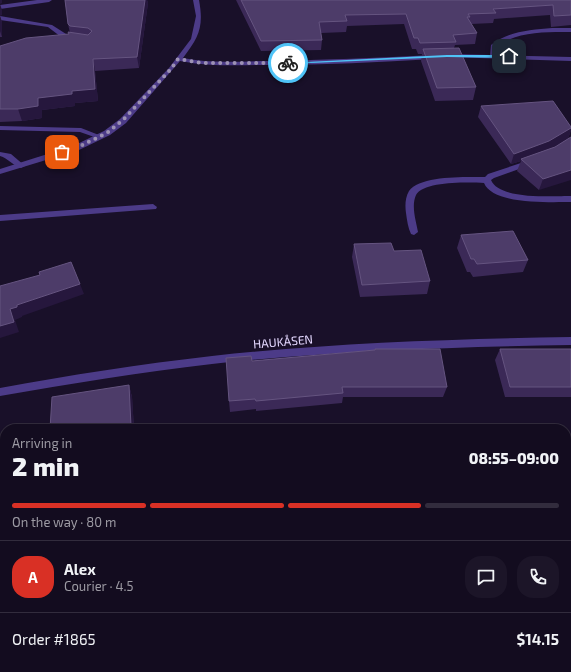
<!DOCTYPE html>
<html lang="en">
<head>
<meta charset="utf-8">
<style>
	:root { --surface:#130c1f; --page:#1c1528; --text:#f1f3f6; --muted:#9d9ba4; --line:#322c3d; --accent:#d93025 }
	body { margin:0; font-family:"Exo 2",sans-serif; background:var(--page); color:var(--text); height:100vh; display:flex; flex-direction:column; font-size:15px; white-space:nowrap }
	* { box-sizing:border-box; margin:0 }
	p { font-size:13px; color:var(--muted) }
	.icon { flex:none; width:22px; height:22px; fill:none; stroke:currentColor; stroke-width:2; stroke-linecap:round; stroke-linejoin:round }
	.map { position:relative; flex:1; overflow:hidden }
	.side { position:absolute; left:0px; top:424px; width:571px; height:248px; display:flex; flex-direction:column; background:var(--surface); border-radius:16px 16px 0 0; box-shadow:0 1px 3px #0004,0 0 0 1px var(--line) }
	.side>* { flex:none }
	.pin { position:absolute; display:grid; place-items:center; width:34px; height:34px; color:#fff; margin:-17px; border-radius:8px; box-shadow:0 2px 6px #0006 }
	.courier { position:absolute; display:grid; place-items:center; width:40px; height:40px; margin:-20px; border:3px solid #4fc3f7; border-radius:50%; background:#fff; color:#222; box-shadow:0 1px 5px #0007 }
	.head em { font-style:normal; font-weight:800 }
	.head div { display:flex; flex-direction:column-reverse }
	.head { display:flex; align-items:center; justify-content:space-between; height:68px; padding:0 12px }
	h1 { font-size:26px; font-weight:800; line-height:30px }
	.bar { display:grid; grid-template-columns:repeat(4,1fr); gap:6px 4px; align-content:center; height:48px; padding:0 12px }
	.bar i { height:5px; border-radius:3px; background:var(--line) }
	.bar .active { background:var(--accent) }
	.bar p { grid-column:span 4 }
	.line { display:flex; align-items:center; gap:10px; padding:0 12px; border-top:1px solid var(--line) }
	.line div { flex:1 }
	.round { display:grid; place-items:center; flex:none; width:42px; height:42px; border-radius:16px; background:var(--page) }
	.map>svg:first-child { display:block }
	.green { fill:#132f33 }
	.lines { fill:none; stroke-linecap:round; stroke-linejoin:round }
	.service { fill:#4c3b88; fill-rule:evenodd }
	.minor { fill:#4c3b88; fill-rule:evenodd }
	.wall { fill:#3b2957 }
	.shaded-wall { fill:#26173d }
	.building { fill:#4d3c69; stroke:#655480 }
	.route { fill:#4fc3f7 }
	.done { stroke:#9d92b4; stroke-width:4; stroke-dasharray:0 7.2 }
	.labels { text-anchor:middle; dominant-baseline:central; stroke-width:3; stroke-linejoin:round; paint-order:stroke }
	.street-label { font-size:12px; fill:#e4d8ff; stroke:#191029 }
</style>
</head>
<body>
<div class="map">
<svg width="571" height="672" viewBox="0 0 571 672">
	<rect width="100%" height="100%" fill="#191029"/>
	<path class="green" d="M5 486V667H566V631H571V672H0V487Z"/>
	<g class="lines">
		<path class="service" d="M0 16 52 25 77 41 74 43 65 40 48 27 0 20Z
			M552 28H571V32C546 32 517 31 496 47L495 57 490 56 491 45C508 31 531 30 552 28Z
			M0 126 81 128 104 137 100 139 80 132 0 130Z
			M0 152 11 154 25 166 21 168C13 166 8 158 0 156Z
			M530 160 534 162 533 164 494 178 491 180C499 200 553 196 571 196V202C551 202 493 205 484 183 470 182 423 181 416 195 411 206 416 221 418 232L414 235 411 234C408 228 407 220 406 213 405 206 405 198 409 191 420 175 467 177 485 177L488 174Z
			M153 204 157 207 156 209 0 221V215Z
			M84 667H135L133 672H82Z
			M141 667H182L184 672H143Z"/>
		<path class="minor" d="M37 0H52L49 2 0 9V5Z
			M193 0H199C204 27 199 37 183 58 211 64 240 61 268 61 324 60 379 58 434 55L437 57 434 59C379 62 324 65 269 65 239 65 210 67 180 61L126 123 110 135 79 150 0 174V169L73 146 104 131 120 119 169 68 191 39 196 16Z
			M450 54 571 57V61L448 57V55Z
			M571 337V345C451 347 331 351 212 364 141 372 70 384 0 396V388C70 375 141 364 212 356 331 343 451 339 571 337Z
			M571 506V519L566 521V508Z
			M5 524V536L0 537V525Z
			M312 667H330L328 672H310Z"/>
	</g>
	<path class="wall" d="M65 0H147L148 3 139 68 95 71 98 101 75 103V106L42 110V118L22 121 0 122V46L69 34 70 33 68 24Z
		M236 0H571V25L551 27 550 15 494 19 493 23 471 24 477 33 475 44 455 45 454 48 476 87 473 100 435 101 421 61 422 54H418L416 49H412L404 24 347 26 346 32 321 33 322 40 321 50 261 51Z
		M0 16 2 22V37H0Z
		M481 106 571 127V130L568 139 551 148 555 147 571 137 539 190 517 171 521 161 511 164 478 117Z
		M461 235 528 260 523 272 473 277 470 272H467L457 248Z
		M354 244 394 251 430 281 427 294 360 297 352 257Z
		M375 349 447 387 443 397H343L342 403 256 411V409L230 412 229 401 252 361 374 350Z
		M500 349H571V397H505L495 360Z
		M129 385 132 397 134 429H50Z"/>
	<path class="shaded-wall" d="M0 0H2V3L0 4 2 10V15L0 16Z
		M145 0H147L148 3 139 68 137 57Z
		M0 16 2 22V37L0 31Z
		M93 59 95 71 98 101 75 103V106L42 110V118L22 121 18 109 38 98 72 91Z
		M571 128V130L568 139 545 152 521 159V161L511 164 514 154Z
		M571 170V180L539 190 543 179Z
		M80 284 84 294 22 316V317L15 320 19 332 0 338V326L10 309 17 305Z
		M129 385 132 397 134 429H132L131 426Z"/>
	<path class="building" d="M65 0H145L137 57 93 59 95 89 72 91V94L38 98V106L18 109H0V46L26 38 69 34 68 32 88 35 92 31 88 28 70 26 68 24Z
		M241 0H571V15L554 16 553 5 493 9 496 13 468 14 470 17H467L477 33 453 35 456 42 420 43 418 38H414L406 14 345 15 347 21 319 22 322 40 261 41Z
		M459 48 476 87 437 88 423 49Z
		M553 101 571 127V128L549 141 514 154 481 106Z
		M571 137V170L543 179 521 159 555 147Z
		M513 231 528 260 477 264 474 259H471L461 235Z
		M391 243 394 251 421 250 430 281 362 285 354 244Z
		M71 262 80 284 17 305V307L10 309 14 322 0 326V286L40 275 39 272Z
		M375 349H440L447 387H342L343 393 256 401 255 399 229 401 226 358 251 356 252 361 375 350Z
		M500 349H571V387H510Z
		M129 385 131 426 113 429H50L52 397Z"/>
	<path class="route" d="M447 55H509L511 56 509 58 447 57 288 64 286 63Z"/>
	<g class="lines">
		<path class="done" d="M62 152 76 148 107 133 123 120 171 69 178 59 202 63H288"/>
	</g>
	<g class="labels">
		<g class="street-label">
			<text transform="translate(283 341) rotate(-5)">HAUKÅSEN</text>
		</g>
	</g>
</svg>
<div class="pin" style="left:62px;top:152px;background:#ea580c"><svg class="icon" aria-label="bag" viewBox="0 0 24 24"><path d="M5 8h14l-1 12H6zM9 8a3 3 0 0 1 6 0"/></svg></div>
<div class="pin" style="left:509px;top:56px;background:#1f2937"><svg class="icon" aria-label="home" viewBox="0 0 24 24"><path d="M3 11l9-7 9 7M6 9v11h12V9"/></svg></div>
<div class="courier" style="left:288px;top:63px"><svg class="icon" aria-label="bike" viewBox="0 0 24 24"><circle cx="6" cy="16" r="4"/><circle cx="18" cy="16" r="4"/><path d="M6 16l4-8h5l3 8M10 8l3 8H6M13 5h3"/></svg></div>
<section class="side">
<div class="head"><div><h1>2 min</h1><p>Arriving in</p></div><em>08:55–09:00</em></div>
<div class="bar"><i class="active"></i><i class="active"></i><i class="active"></i><i></i><p>On the way · 80 m</p></div>
<div class="line" style="height:72px"><b class="round" style="background:var(--accent);color:#fff">A</b><div><b>Alex</b><p>Courier · 4.5</p></div><a class="round"><svg class="icon" aria-label="chat" viewBox="0 0 24 24"><path d="M4 5h16v11H9l-5 4z"/></svg></a><a class="round"><svg class="icon" aria-label="phone" viewBox="0 0 24 24"><path d="M5 4h4l2 5-3 2q2 4 5 5l2-3 5 2v4C11 20 4 13 5 4z"/></svg></a></div>
<div class="line" style="height:52px"><div>Order #1865</div><b>$14.15</b></div>
</section>
</div>
</body>
</html>
